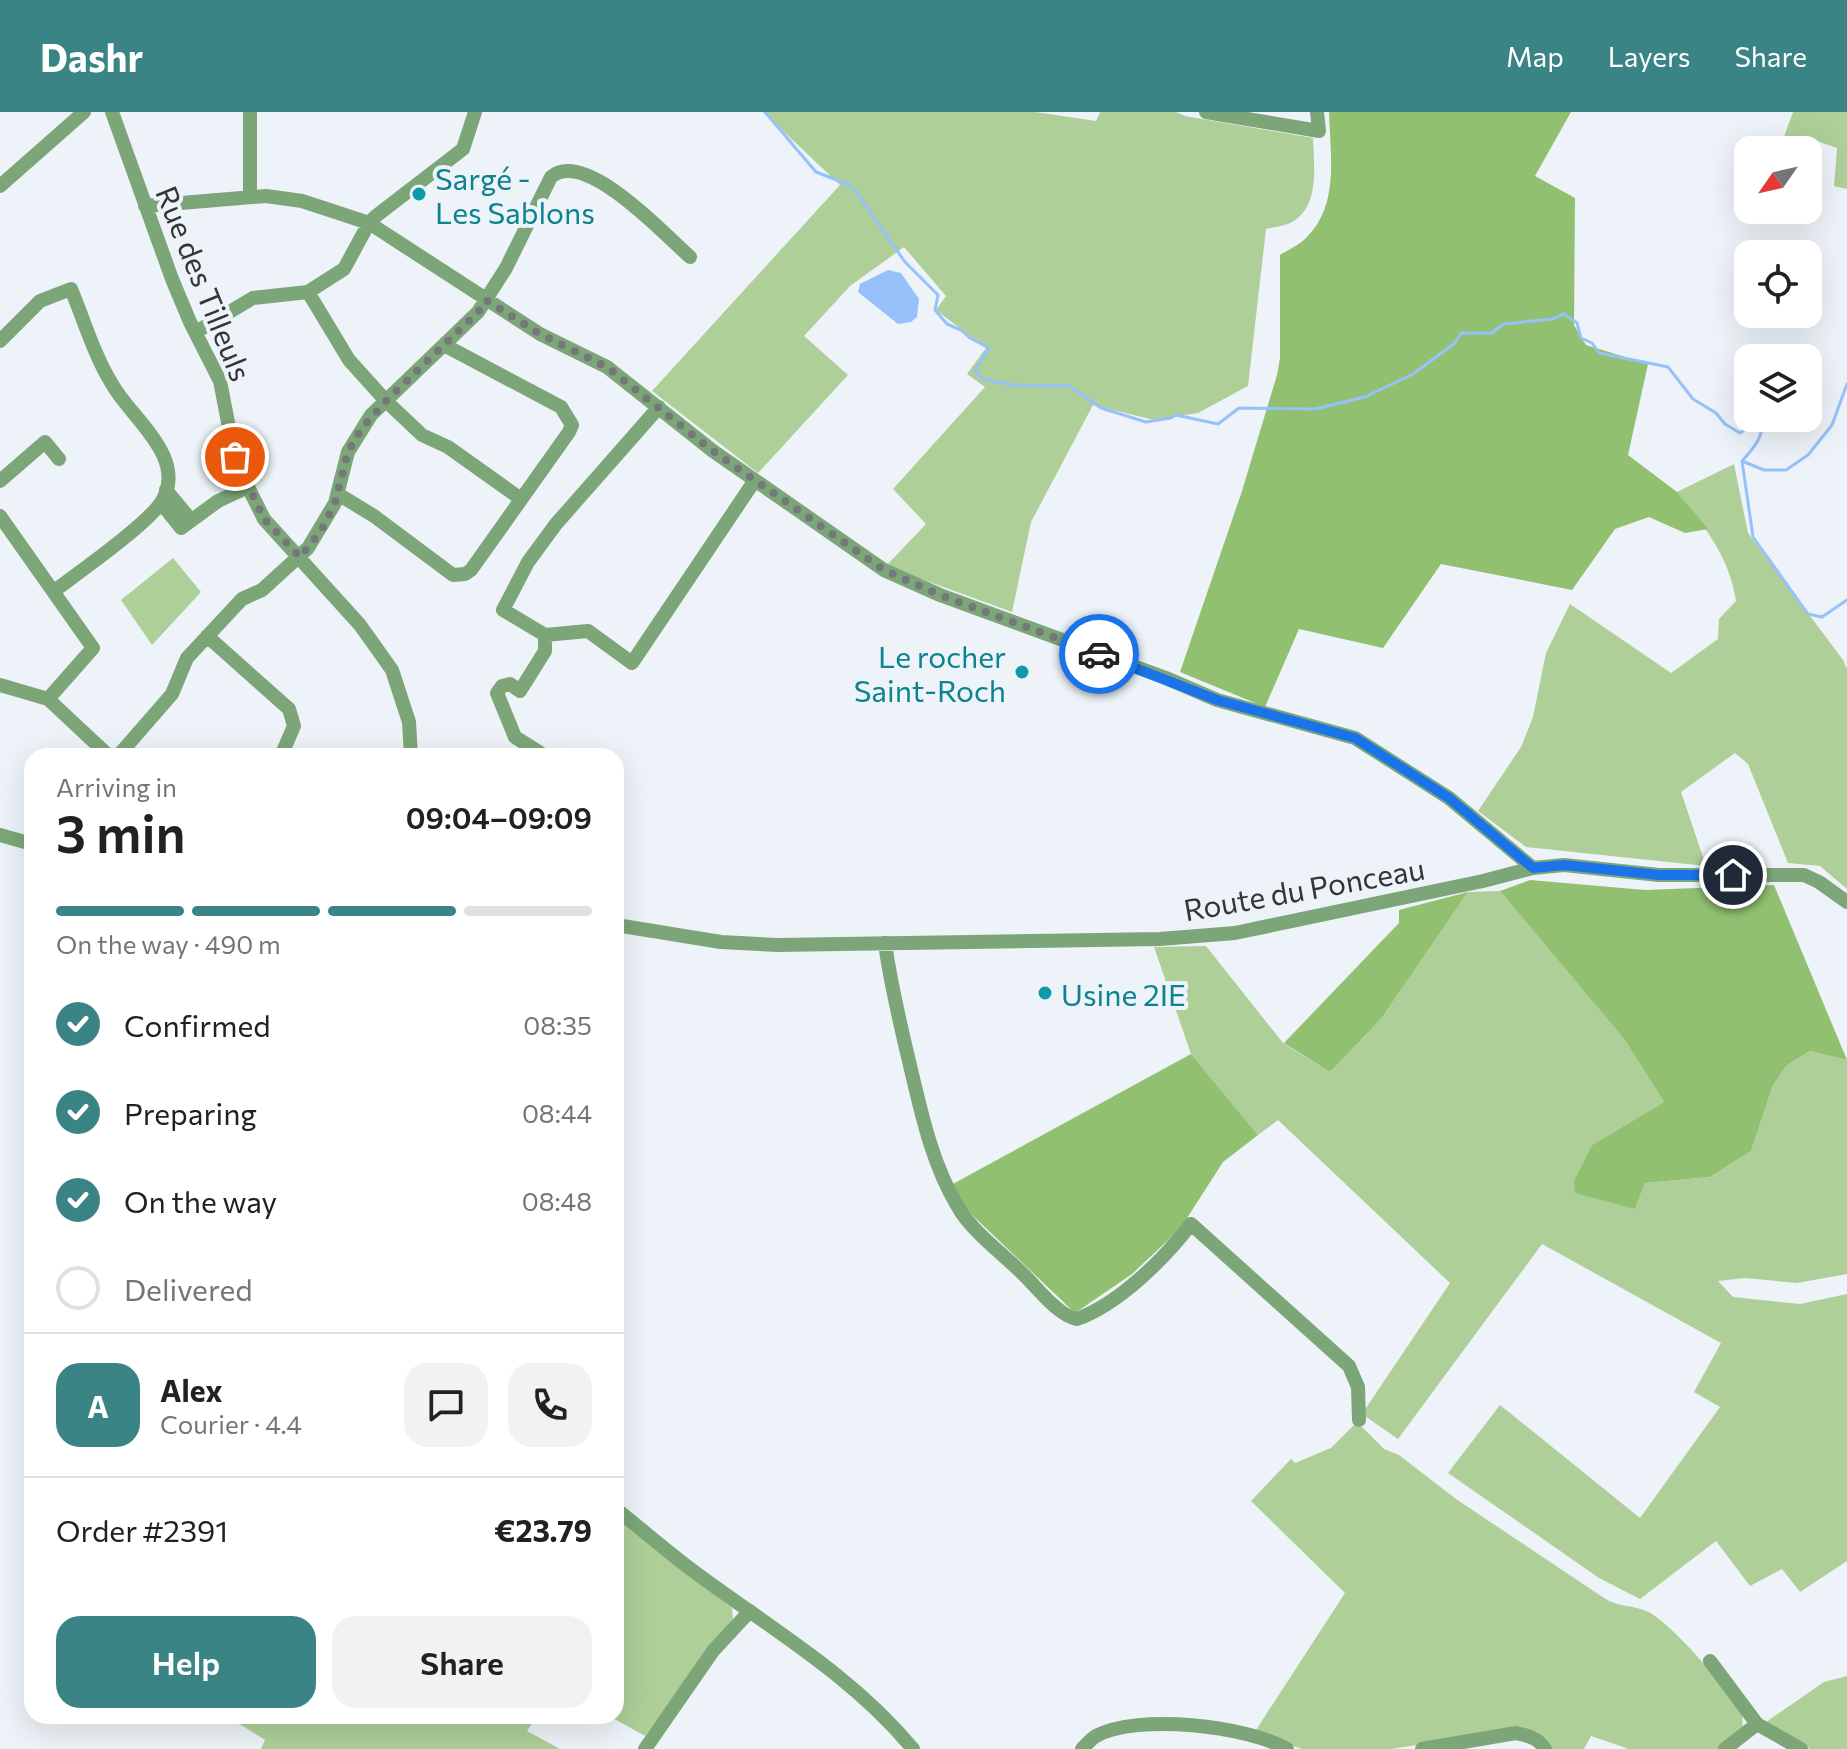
<!DOCTYPE html>
<html lang="en">
<head>
<meta charset="utf-8">
<style>
	:root { --surface:#fff; --page:#f2f2f2; --text:#202124; --muted:#757577; --line:#e0e0e0; --accent:#3b8485 }
	body { margin:0; font-family:Commissioner,sans-serif; background:var(--page); color:var(--text); height:100vh; display:flex; flex-direction:column; font-size:30px; white-space:nowrap }
	* { box-sizing:border-box; margin:0 }
	p { font-size:26px; color:var(--muted) }
	.icon { flex:none; width:44px; height:44px; fill:none; stroke:currentColor; stroke-width:2; stroke-linecap:round; stroke-linejoin:round }
	.map { position:relative; flex:1; overflow:hidden }
	.panel { position:absolute; left:24px; top:636px; width:600px; height:976px; display:flex; flex-direction:column; background:var(--surface); border-radius:24px; box-shadow:0 8px 32px #0002 }
	.panel>* { flex:none }
	.needle { width:52px; rotate:236deg }
	.tools { position:absolute; left:1734px; top:24px; display:grid; gap:16px }
	.tools a { display:grid; place-items:center; width:88px; height:88px; border-radius:16px; background:var(--surface); box-shadow:0 8px 32px #0002; font-size:40px }
	.pin { position:absolute; display:grid; place-items:center; width:68px; height:68px; color:#fff; margin:-34px; border:4px solid #fff; border-radius:50%; box-shadow:0 2px 8px #0007 }
	.courier { position:absolute; display:grid; place-items:center; width:80px; height:80px; margin:-40px; border:6px solid #1a73e8; border-radius:50%; background:#fff; color:#222; box-shadow:0 2px 10px #0007 }
	.headline em { font-style:normal; font-weight:600 }
	.headline div { display:flex; flex-direction:column-reverse }
	.headline { display:flex; align-items:center; justify-content:space-between; height:136px; padding:0 32px }
	h1 { font-size:52px; font-weight:600; line-height:60px }
	.bar { display:grid; grid-template-columns:repeat(4,1fr); gap:12px 8px; align-content:center; height:96px; padding:0 32px }
	.bar i { height:10px; border-radius:6px; background:var(--line) }
	.bar .on { background:var(--accent) }
	.bar p { grid-column:span 4 }
	.line { display:flex; align-items:center; gap:20px; padding:0 32px; border-top:2px solid var(--line) }
	.line div { flex:1 }
	.round { display:grid; place-items:center; flex:none; width:84px; height:84px; border-radius:24px; background:var(--page) }
	ol { padding:0 32px; list-style:none }
	li { display:flex; align-items:center; gap:24px; height:88px }
	li p { margin-inline-start:auto }
	li .icon { padding:8px; border-radius:50%; background:var(--accent); color:#fff; stroke-width:4 }
	li:last-child { color:var(--muted) }
	li i { width:44px; height:44px; border:4px solid var(--line); border-radius:50% }
	.primary-button { display:flex; gap:16px; margin-top:auto; padding:16px 32px }
	.primary-button a { flex:1; height:92px; border-radius:24px; background:var(--accent); color:#fff; font-size:32px; font-weight:600; line-height:92px; text-align:center }
	.primary-button a+a { background:var(--page); color:var(--text) }
	header { display:flex; align-items:center; gap:48px; box-sizing:border-box; height:112px; padding:0 40px; background:var(--accent); color:#fff }
	header strong { font-size:38px }
	nav { display:flex; gap:44px; margin-inline-start:auto; font-size:28px }
	.map>svg:first-child { display:block }
	.green { fill:#aecf98 }
	.forest { fill:#91c070 }
	.water { fill:#97c1fb }
	.lines { fill:none; stroke-linecap:round; stroke-linejoin:round }
	.stream { stroke:#97c1fb; stroke-width:3 }
	.minor { stroke:#7ca678; stroke-width:14 }
	.done { stroke:#74787b; stroke-width:8; stroke-dasharray:0 14.4 }
	.route { stroke:#1a73e8; stroke-width:10 }
	.culture-dot { fill:#0f9aa8; stroke:#edf3f8; stroke-width:3 }
	.labels { text-anchor:middle; dominant-baseline:central; stroke-width:8; stroke-linejoin:round; paint-order:stroke }
	.culture-label { font-size:30px; fill:#0d838f; stroke:#edf3f8; text-anchor:start }
	.street-label { font-size:30px; fill:#333537; stroke:#edf3f8 }
</style>
</head>
<body>
<header>
<strong>Dashr</strong>
<nav><a>Map</a><a>Layers</a><a>Share</a></nav>
</header>
<div class="map">
<svg width="1847" height="1637" viewBox="0 0 1847 1637">
	<rect width="100%" height="100%" fill="#edf3f8"/>
	<path class="green" d="M763 0H1035L1096 9 1100 0H1176L1185 4 1313 26C1314 54 1320 94 1292 110 1285 114 1274 115 1266 117L1248 274 1198 301 1154 308 1093 293 1031 410 1012 500 913 464 888 452 926 412 893 377 985 275 967 262 986 236 936 198 946 184 904 135 850 174 804 224 848 263 758 361 652 279 840 73Z
		M1793 0H1847V77L1834 74 1837 36 1817 29 1808 38H1791L1781 33Z
		M1734 352 1748 421 1843 548 1847 557V777L1820 754 1788 751 1748 652 1735 641 1681 680 1706 754 1526 735 1478 699 1521 635 1533 605 1546 541 1570 492 1671 561 1718 527 1719 507 1736 489C1730 446 1704 413 1677 380Z
		M173 446 201 480 152 533 121 488Z
		M1500 779 1624 927 1664 990 1592 1033 1635 1097 1645 1071 1710 1065 1751 1039 1773 973 1787 953 1810 939 1847 948V1162L1797 1171 1745 1166 1718 1169 1733 1185 1800 1192 1847 1182V1449L1800 1480 1782 1457 1750 1474 1716 1429 1640 1487 1599 1466 1448 1361 1500 1293 1640 1406 1720 1295 1694 1280 1721 1231 1542 1132 1398 1327 1362 1302 1450 1171 1278 1008 1258 1023 1191 942 1154 835 1206 834 1283 931 1330 960 1381 907 1468 780Z
		M1357 1310 1384 1337 1399 1343 1456 1387 1604 1486C1618 1495 1632 1493 1646 1499 1667 1506 1731 1580 1741 1600 1744 1605 1742 1613 1742 1619L1718 1637H1629L1591 1624 1584 1637H1552L1547 1627 1536 1619 1515 1618 1391 1637H1302L1254 1621 1345 1481 1251 1389 1291 1347 1295 1351 1331 1336Z
		M616 1404 732 1496 733 1507 645 1624 609 1604H616Z
		M1847 1564V1637H1810L1766 1610 1824 1570Z
		M227 1604H537L527 1619 560 1637H261L265 1628Z"/>
	<path class="forest" d="M1329 0H1571L1535 64 1575 86 1574 213 1586 233 1648 252 1628 343 1677 380 1708 417 1685 421 1649 405 1615 417 1572 478 1441 452 1383 536 1299 517 1265 595 1180 560 1242 379 1277 263 1280 246V143C1288 138 1299 133 1306 126 1340 93 1330 43 1329 0Z
		M1530 768 1645 778 1774 773 1847 948 1810 939 1787 953 1773 973 1751 1039 1710 1065 1645 1071 1635 1097 1575 1081 1574 1069 1592 1033 1664 990 1624 927 1500 779Z
		M1468 780 1381 907 1330 960 1284 931 1399 811V798Z
		M1191 942 1258 1023 1223 1050 1180 1117 1132 1162 1075 1201 968 1099 951 1073Z"/>
	<path class="water" d="M888 158 901 161 919 187 917 205 911 210 898 212 858 180 860 172Z"/>
	<g class="lines">
		<path class="stream" d="M765 0 816 60 852 74 905 150 938 183 935 198 947 212 961 218 970 226 989 236 975 258 983 267 1014 273 1069 274 1101 296 1146 310 1171 306 1176 303 1218 312 1239 296 1315 297 1365 285 1413 262 1455 231 1461 221H1492L1503 212 1552 207 1564 202 1577 211 1581 226 1592 231 1599 241 1668 255 1693 287 1716 301 1725 312 1740 321 1760 307C1766 323 1753 337 1742 349L1753 425 1808 502 1822 505 1847 488
			M1742 349 1764 358H1786L1808 343 1832 313 1847 272"/>
		<path class="minor" d="M112 0 172 167 190 210 220 269 233 336 248 375 264 407 360 513 392 558 409 610 411 644
			M1206 0 1319 19 1317 0
			M0 74 84 0
			M250 84V0
			M145 94 266 84 302 89 369 111 540 222 607 255 713 339 884 458 940 483 1166 566 1217 588 1355 626 1449 686 1533 756
			M308 180 349 248 386 289 422 323 448 335 521 387
			M196 220 253 186 308 180 344 157 369 111 376 104 463 37 475 0
			M0 229 40 189 71 177C84 208 94 243 112 272 130 305 188 345 162 389 148 412 78 461 54 479
			M659 295 556 412 528 450 503 498 545 523 588 519 632 551 755 368
			M0 369 45 330 59 347
			M166 378 191 408
			M338 382 374 404 453 463 465 462 471 458 569 320 572 313 561 295 444 233
			M161 391 181 416 218 389 248 375
			M0 404 93 536 48 587
			M207 524 289 597 294 614 281 644
			M0 573 48 587 109 644
			M118 644 172 582 187 546 242 487 262 478 308 436 335 391 348 340 371 303 478 200 506 156 551 65C585 36 664 122 690 145
			M545 644 515 625 497 581 502 574 510 572 520 579 545 539V523
			M0 723 32 732
			M616 813 721 830 777 833 1160 827 1235 821 1483 769 1533 756 1564 753 1659 763H1804L1819 770 1847 790
			M885 831C890 869 899 907 908 945 920 995 931 1051 958 1095 972 1120 1006 1144 1026 1165 1039 1178 1059 1204 1077 1207 1119 1192 1165 1146 1191 1112L1349 1254 1358 1275 1359 1308
			M616 1397C640 1416 663 1436 688 1455 766 1514 850 1561 913 1637
			M1710 1549 1757 1612 1801 1637
			M645 1637 713 1539 750 1499
			M1082 1637C1086 1633 1091 1627 1096 1624 1138 1601 1247 1614 1287 1637
			M1422 1637 1516 1621C1528 1624 1538 1625 1545 1637
			M1725 1637 1757 1612"/>
	</g>
	<g class="lines">
		<path class="done" d="M235 345 264 407 300 445 321 419 335 391 348 340 361 317 386 289 478 200 486 188 540 222 607 255 713 339 884 458 940 483 1099 542"/>
		<path class="route" d="M1099 542 1217 588 1355 626 1449 686 1533 756 1564 753 1659 763H1733"/>
	</g>
	<g class="culture-dot">
		<circle cx="419" cy="82" r="8"/>
		<circle cx="1022" cy="560" r="8"/>
		<circle cx="1045" cy="881" r="8"/>
	</g>
	<g class="labels">
		<g class="culture-label">
			<text x="435" y="65">Sargé -<tspan x="435" dy="34">Les Sablons</tspan></text>
			<text x="1006" y="543" text-anchor="end">Le rocher<tspan x="1006" dy="34">Saint-Roch</tspan></text>
			<text x="1061" y="881">Usine 2IE</text>
		</g>
		<g class="street-label">
			<text transform="translate(205 171) rotate(68)">Rue des Tilleuls</text>
			<text transform="translate(1304 776) rotate(-10)">Route du Ponceau</text>
		</g>
	</g>
</svg>
<div class="tools">
<a><svg class="needle" viewBox="-14 -14 28 28"><path d="M0-13l5 13h-10z" fill="#e53935"/><path d="M0 13l5-13h-10z" fill="#757577"/></svg></a>
<a><svg class="icon" aria-label="locate" viewBox="0 0 24 24"><circle cx="12" cy="12" r="6"/><path d="M12 2v4M12 18v4M2 12h4M18 12h4"/></svg></a>
<a><svg class="icon" aria-label="layers" viewBox="0 0 24 24"><path d="M12 4l9 5-9 5-9-5zM3 14l9 5 9-5"/></svg></a>
</div>
<div class="pin" style="left:235px;top:345px;background:#ea580c"><svg class="icon" aria-label="bag" viewBox="0 0 24 24"><path d="M5 8h14l-1 12H6zM9 8a3 3 0 0 1 6 0"/></svg></div>
<div class="pin" style="left:1733px;top:763px;background:#1f2937"><svg class="icon" aria-label="home" viewBox="0 0 24 24"><path d="M3 11l9-7 9 7M6 9v11h12V9"/></svg></div>
<div class="courier" style="left:1099px;top:542px"><svg class="icon" aria-label="car" viewBox="0 0 24 24"><path d="M5 17H2v-5l4-1 3-4h7l3 4 3 1v5h-3M9 17h6M6 11h13"/><circle cx="7" cy="17" r="2"/><circle cx="17" cy="17" r="2"/></svg></div>
<section class="panel">
<div class="headline"><div><h1>3 min</h1><p>Arriving in</p></div><em>09:04–09:09</em></div>
<div class="bar"><i class="on"></i><i class="on"></i><i class="on"></i><i></i><p>On the way · 490 m</p></div>
<ol>
<li><svg class="icon" aria-label="check" viewBox="0 0 24 24"><path d="M5 12l5 5 9-10"/></svg>Confirmed<p>08:35</p></li>
<li><svg class="icon" aria-label="check" viewBox="0 0 24 24"><path d="M5 12l5 5 9-10"/></svg>Preparing<p>08:44</p></li>
<li><svg class="icon" aria-label="check" viewBox="0 0 24 24"><path d="M5 12l5 5 9-10"/></svg>On the way<p>08:48</p></li>
<li><i></i>Delivered</li>
</ol>
<div class="line" style="height:144px"><b class="round" style="background:var(--accent);color:#fff">A</b><div><b>Alex</b><p>Courier · 4.4</p></div><a class="round"><svg class="icon" aria-label="chat" viewBox="0 0 24 24"><path d="M4 5h16v11H9l-5 4z"/></svg></a><a class="round"><svg class="icon" aria-label="phone" viewBox="0 0 24 24"><path d="M5 4h4l2 5-3 2q2 4 5 5l2-3 5 2v4C11 20 4 13 5 4z"/></svg></a></div>
<div class="line" style="height:104px"><div>Order #2391</div><b>€23.79</b></div>
<div class="primary-button"><a>Help</a><a>Share</a></div>
</section>
</div>
</body>
</html>
